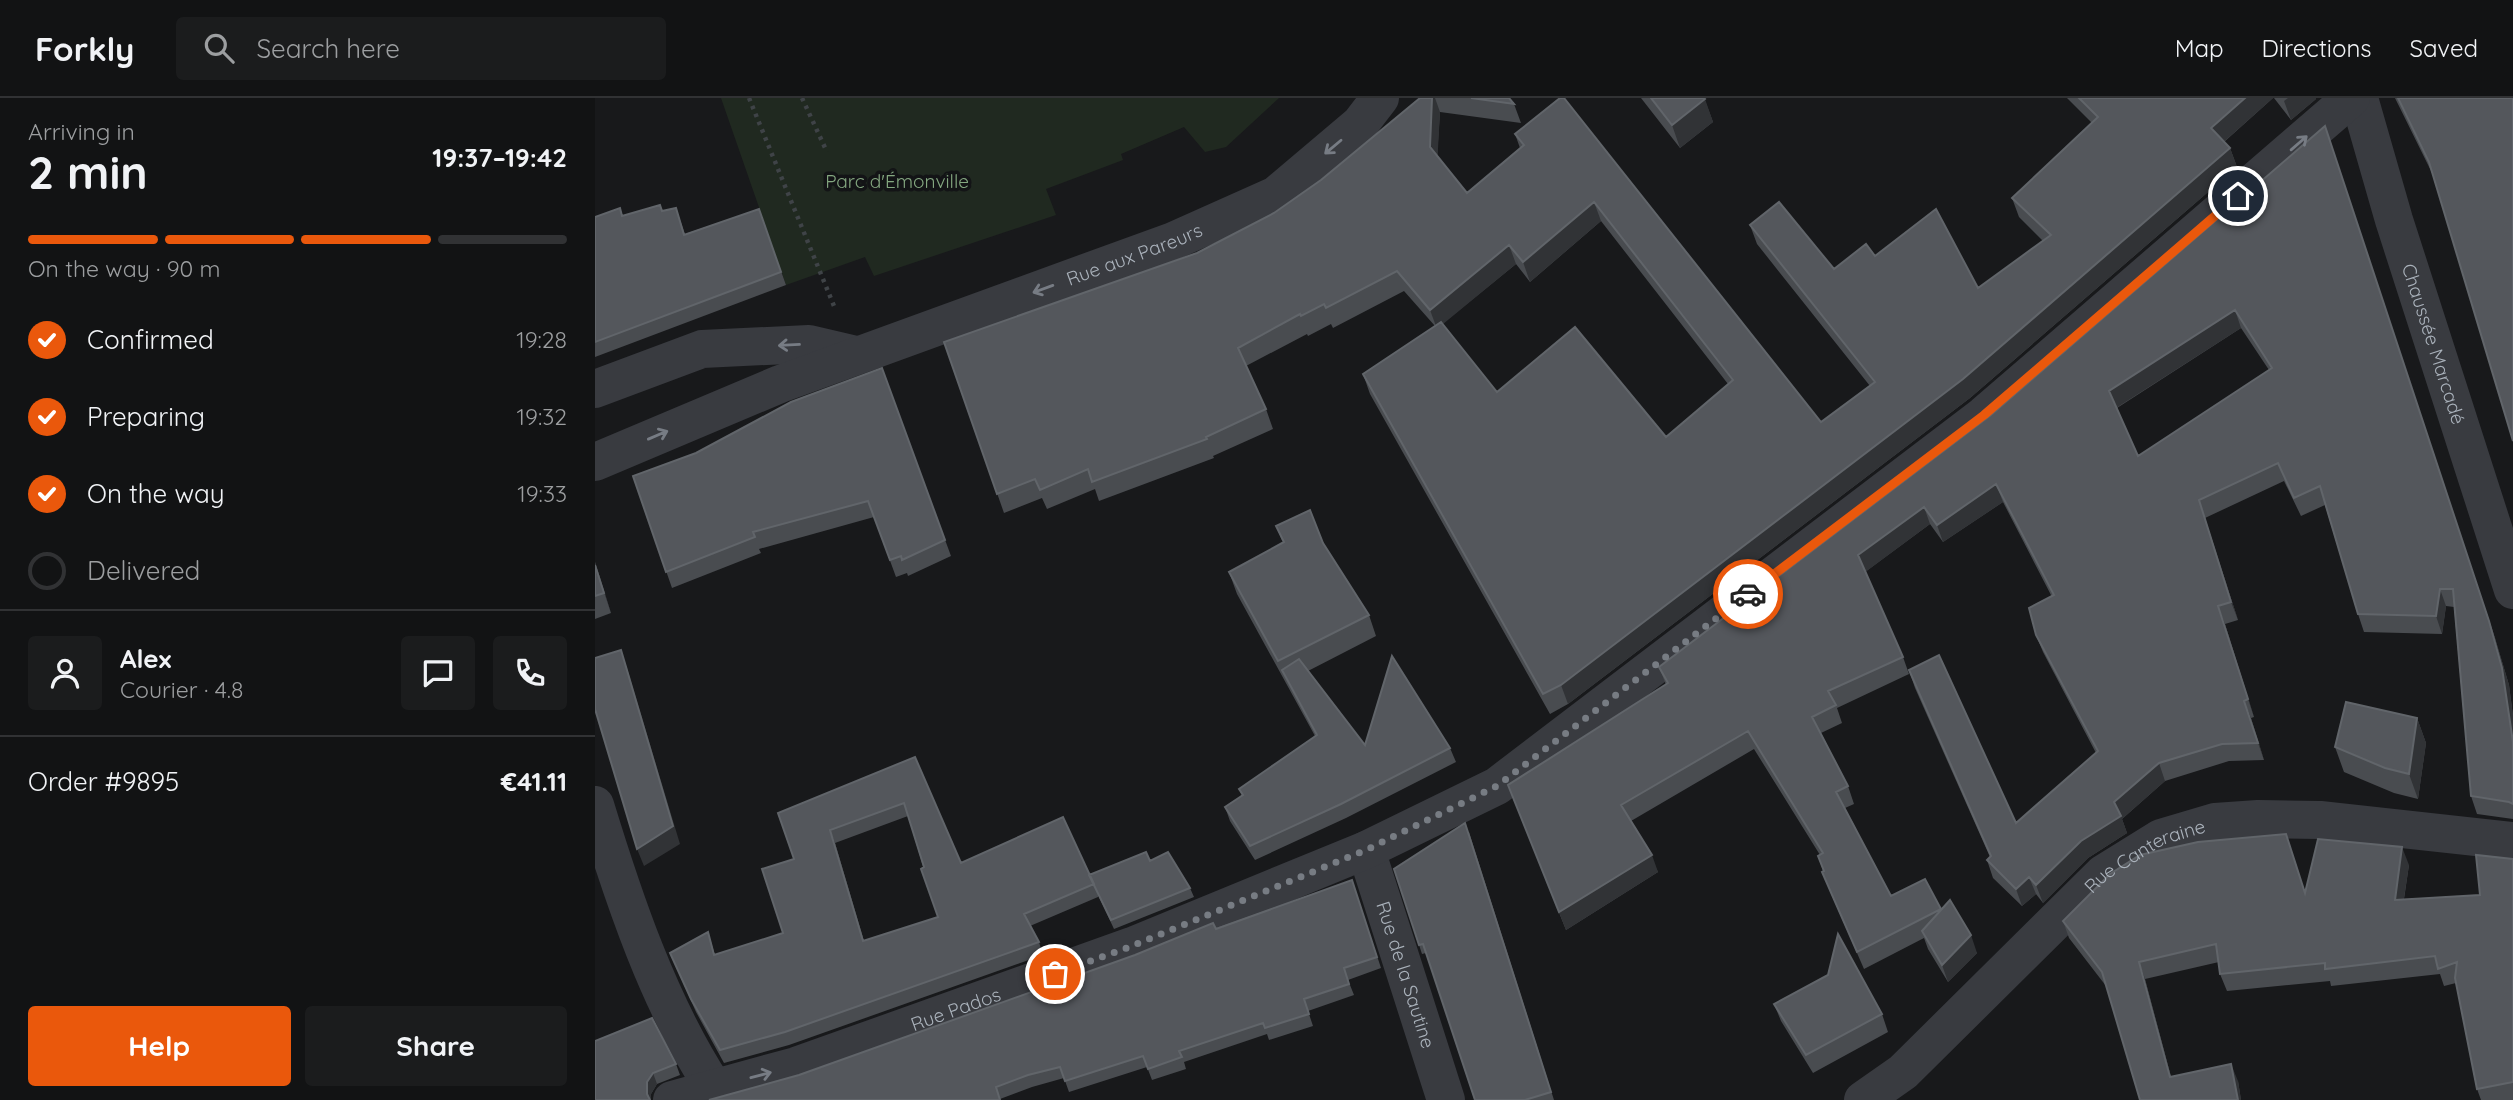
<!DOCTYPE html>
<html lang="en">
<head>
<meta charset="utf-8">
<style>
	:root { --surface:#121314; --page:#1b1c1d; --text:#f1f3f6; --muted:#9c9ea0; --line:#313234; --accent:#ea580c }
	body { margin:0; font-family:Quicksand,sans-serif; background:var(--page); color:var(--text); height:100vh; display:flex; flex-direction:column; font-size:26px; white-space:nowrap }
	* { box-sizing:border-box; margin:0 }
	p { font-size:23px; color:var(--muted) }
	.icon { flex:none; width:38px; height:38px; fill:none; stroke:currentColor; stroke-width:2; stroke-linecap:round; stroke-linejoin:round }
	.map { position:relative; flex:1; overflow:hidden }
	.sheet { display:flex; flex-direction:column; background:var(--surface); width:595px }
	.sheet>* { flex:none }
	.pin { position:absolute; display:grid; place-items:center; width:60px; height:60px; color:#fff; margin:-30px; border:4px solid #fff; border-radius:50%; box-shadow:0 2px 7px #0007 }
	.courier { position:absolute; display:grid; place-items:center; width:70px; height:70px; margin:-35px; border:5px solid #ea580c; border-radius:50%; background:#fff; color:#222; box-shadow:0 2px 9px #0007 }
	.head em { font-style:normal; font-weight:800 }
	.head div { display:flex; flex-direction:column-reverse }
	.head { display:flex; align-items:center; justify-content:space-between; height:119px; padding:0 28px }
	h1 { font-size:46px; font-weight:800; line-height:52px }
	.bar { display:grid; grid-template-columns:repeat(4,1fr); gap:10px 7px; align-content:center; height:84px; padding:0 28px }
	.bar i { height:9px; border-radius:5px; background:var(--line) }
	.bar .on { background:var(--accent) }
	.bar p { grid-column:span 4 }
	.line { display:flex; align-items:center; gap:18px; padding:0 28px; border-top:2px solid var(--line) }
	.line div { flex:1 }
	.round { display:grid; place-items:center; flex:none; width:74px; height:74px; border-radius:7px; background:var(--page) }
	ol { padding:0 28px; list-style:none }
	li { display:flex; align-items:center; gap:21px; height:77px }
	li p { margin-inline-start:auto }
	li .icon { padding:7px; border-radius:50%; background:var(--accent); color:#fff; stroke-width:4 }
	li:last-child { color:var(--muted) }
	li i { width:38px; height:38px; border:4px solid var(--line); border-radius:50% }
	.button { display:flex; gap:14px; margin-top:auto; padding:14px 28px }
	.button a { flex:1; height:80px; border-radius:7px; background:var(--accent); color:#fff; font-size:28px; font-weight:800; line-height:80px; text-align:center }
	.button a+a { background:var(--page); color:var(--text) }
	header { display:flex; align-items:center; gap:42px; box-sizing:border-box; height:98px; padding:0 35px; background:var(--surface); border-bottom:2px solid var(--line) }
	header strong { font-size:33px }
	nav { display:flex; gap:38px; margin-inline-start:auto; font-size:24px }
	.search { width:490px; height:63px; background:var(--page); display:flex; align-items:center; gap:18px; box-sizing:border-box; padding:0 24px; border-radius:7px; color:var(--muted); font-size:26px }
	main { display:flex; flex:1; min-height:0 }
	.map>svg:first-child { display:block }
	.green { fill:#202920 }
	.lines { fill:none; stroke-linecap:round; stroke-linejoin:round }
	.path { stroke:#3f4347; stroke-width:4.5; stroke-dasharray:3.5 5; stroke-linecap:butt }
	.minor { stroke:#393b40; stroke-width:38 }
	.wall { fill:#494c50; fill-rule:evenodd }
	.shaded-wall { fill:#313336 }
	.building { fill:#54575c; stroke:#61656a; stroke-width:2; fill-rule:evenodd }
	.oneway { stroke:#777c84 }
	.done { stroke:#777c83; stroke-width:7; stroke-dasharray:0 12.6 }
	.route { stroke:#ea580c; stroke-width:9 }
	.labels { text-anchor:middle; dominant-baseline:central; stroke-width:7; stroke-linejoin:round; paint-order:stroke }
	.park-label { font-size:19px; fill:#84a780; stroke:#131416 }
	.street-label { font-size:19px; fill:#aab2bb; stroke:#131416 }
</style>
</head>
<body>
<header>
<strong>Forkly</strong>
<div class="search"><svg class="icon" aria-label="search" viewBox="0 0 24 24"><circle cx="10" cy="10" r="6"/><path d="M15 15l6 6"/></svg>Search here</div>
<nav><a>Map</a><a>Directions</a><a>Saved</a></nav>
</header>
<main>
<section class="sheet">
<div class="head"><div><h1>2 min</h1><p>Arriving in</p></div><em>19:37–19:42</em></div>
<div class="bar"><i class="on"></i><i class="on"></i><i class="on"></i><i></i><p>On the way · 90 m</p></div>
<ol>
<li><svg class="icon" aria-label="check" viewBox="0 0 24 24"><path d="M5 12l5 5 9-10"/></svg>Confirmed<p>19:28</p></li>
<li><svg class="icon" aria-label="check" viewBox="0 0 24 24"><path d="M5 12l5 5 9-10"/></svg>Preparing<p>19:32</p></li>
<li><svg class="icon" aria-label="check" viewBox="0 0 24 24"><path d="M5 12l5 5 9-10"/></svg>On the way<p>19:33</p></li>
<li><i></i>Delivered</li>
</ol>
<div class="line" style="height:126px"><a class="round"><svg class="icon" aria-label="person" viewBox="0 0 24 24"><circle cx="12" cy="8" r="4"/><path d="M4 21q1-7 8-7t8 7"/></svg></a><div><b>Alex</b><p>Courier · 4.8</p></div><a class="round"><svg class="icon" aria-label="chat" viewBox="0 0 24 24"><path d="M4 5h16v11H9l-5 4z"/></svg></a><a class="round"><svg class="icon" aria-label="phone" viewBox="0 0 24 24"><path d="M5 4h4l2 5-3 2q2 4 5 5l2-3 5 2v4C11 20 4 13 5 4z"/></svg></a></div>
<div class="line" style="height:91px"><div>Order #9895</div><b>€41.11</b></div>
<div class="button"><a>Help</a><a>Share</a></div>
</section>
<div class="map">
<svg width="1918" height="1002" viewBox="0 0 1918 1002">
	<rect width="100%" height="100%" fill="#18191b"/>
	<path class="green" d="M126 0H684L631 49 610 54 589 29 526 56 528 62 451 91 461 117 279 178 270 159 191 187Z"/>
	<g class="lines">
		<path class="path" d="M154 0 239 208
			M207 0 232 54"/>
		<g class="minor">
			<path id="s1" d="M1764 0 1799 122 1918 492"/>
			<path d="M0 291 107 251 214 246 261 257"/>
			<path id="s2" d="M0 364 185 286 578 143 681 97 765 26 785 0"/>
			<path d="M0 707C29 802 64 906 119 990"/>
			<path id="s3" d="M771 752 851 1002"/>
			<path id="s4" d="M77 1002 201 968 537 848 771 752 902 688 1389 317 1756 0"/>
			<path id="s5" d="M1268 1002 1308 974 1508 776 1566 740 1620 724 1663 721 1725 722 1918 743"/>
		</g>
	</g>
	<path class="wall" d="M825 0H914L919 6 926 25 845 14 842 59 872 95 925 50 920 36 965 0 1226 324 1275 288 1162 146 1155 127 1239 171 1280 158 1383 190 1448 143 1424 119 1417 100 1497 25 1472 0H1678L1629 44 1635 50 1642 69 1375 300 973 606 955 616 775 296 768 276 840 228 809 193 738 230 736 226 713 238 712 236 651 268 671 311 678 331 618 358 619 360 504 403 500 391 452 411 447 400 409 415 349 244 602 155 679 115 726 82ZM1006 123 1133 286 1071 339 902 294 847 226 921 166 935 184Z
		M1046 0H1109L1118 24 1085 50Z
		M1679 0H1721V1L1696 22Z
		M1800 0H1918L1838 77Z
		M1730 28 1900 540 1914 587 1918 618V721L1882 716 1876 698 1859 509 1851 508 1847 536 1769 534 1763 516 1730 407 1706 418 1689 383 1610 420 1643 522 1630 526 1659 619 1656 620 1669 662 1634 663 1570 683 1527 721 1532 735 1493 760 1448 805 1441 796 1427 808 1398 780 1392 762 1395 759 1320 590 1314 572 1421 725 1501 655 1448 554 1441 537 1457 499 1408 404 1348 444 1335 426 1270 474 1308 559 1314 576 1242 610 1247 625 1226 635 1253 688 1259 706 1250 710 1296 798 1330 781 1346 812 1382 855 1353 884 1333 851 1329 840 1269 871 1234 791 1223 758 1225 757 1159 651 1036 723 1063 774 971 832 913 687 1071 587 1064 569 1396 317ZM1646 230 1674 272 1543 358 1522 310Z
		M81 110 90 136 164 111 191 187 0 259V119L27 118 67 113Z
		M287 270 356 458 313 478 312 475 301 479 279 419 164 451 166 455 77 490 38 378 101 355Z
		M681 428 728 445 774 517 781 538 713 573 770 647 855 650 861 664 751 720 660 762 635 723 630 709 647 698 644 691 720 638 642 496 634 474 688 445Z
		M0 464 16 515 0 521Z
		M1822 620 1831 645 1823 701 1799 695 1749 674 1740 649Z
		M320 659 366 765 494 777 555 763 595 790 599 799 519 831 503 797V799L435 828 444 844 448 857 194 947 129 965 101 914 75 855 113 834 120 857 188 835 199 761ZM313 718 343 819 269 843 240 745Z
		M874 734 959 1002H880L831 855 827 856 799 771Z
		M1691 736 1710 794 1814 767 1809 801 1885 797 1918 761V1002H1886L1882 991 1861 885 1849 888 1845 876 1736 888 1735 883 1632 893 1625 876 1624 864 1550 881 1576 979 1643 983 1646 1002H1545L1511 888 1474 840 1468 823Z
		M757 782 786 870 753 882 759 897 713 913 718 928 674 942 672 936 589 964 591 971 557 982 552 969 474 994 469 980 437 989 405 1001 204 977Z
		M1179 906 1287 916 1293 934 1218 975 1186 923Z
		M0 943 81 966 85 977 62 986 56 996V1002H0Z"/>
	<path class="shaded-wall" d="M837 0H840L845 14 842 69 835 49Z
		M1650 0H1678L1623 49 1616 30Z
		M1693 0H1721V1L1696 22 1689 3Z
		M1110 1 1118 24 1085 50 1077 27Z
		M1730 28 1900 540 1914 587 1918 618V644Z
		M1635 50 1642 69 1375 300 973 606 966 587Z
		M999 104 1006 123 935 184 928 164Z
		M914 147 921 166 842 231 835 212Z
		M1640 212 1646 230 1521 310 1514 293Z
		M1401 386 1408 404 1348 444 1342 427Z
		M1604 402 1610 420 1643 522 1636 504Z
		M1329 409 1335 426 1269 475 1263 457Z
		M0 464 16 515 0 467Z
		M1845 491 1851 508 1847 536 1841 518Z
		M1623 508 1630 526 1659 619 1653 601Z
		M26 552 32 570 85 746 49 768 42 751Z
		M1649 603 1656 620 1669 662 1663 645Z
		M1822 620 1831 645 1823 701 1814 676Z
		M1564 665 1570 683 1527 721 1532 735 1493 760 1448 805 1441 787 1519 704Z
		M235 732 240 745 272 856 268 843Z
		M1807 749 1814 767 1806 819 1800 802Z
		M1057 757 1063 774 971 832 964 814Z
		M1434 779 1441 796 1427 808 1421 791Z
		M1376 837 1382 855 1353 884 1347 867Z
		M1544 864 1550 881 1581 997 1575 979Z
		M1636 966 1643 983 1646 1002H1643Z
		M58 975 62 986 56 996V1002H54L52 996V984Z"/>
	<path class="building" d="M825 0H837L835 49 872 95 929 47 920 36 965 0H969L1226 324 1280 284 1155 127 1184 104 1239 171 1271 146 1280 158 1341 111 1383 190 1456 137 1417 100 1503 19 1484 0H1650L1616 30 1635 50 1368 281 966 587 948 596 768 276 846 224 902 294 980 229 1071 339 1138 282 999 104 928 164 914 147 835 212 802 173 731 210 729 206 706 218 705 216 643 250 671 311 611 339 612 341 497 384 493 371 445 392 440 381 402 396 349 244 602 155 679 115 726 82Z
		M876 0H914L919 6Z
		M1056 0H1109L1110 1 1077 27Z
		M1803 0H1918V343L1834 64Z
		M1730 28 1894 523 1907 570 1918 644V706L1914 704 1876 698 1858 491H1845L1841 518 1763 516 1725 388 1699 400 1683 365 1604 402 1636 504 1623 508 1653 601 1649 603 1663 645 1627 646 1564 665 1519 704 1526 718 1486 743 1441 787 1434 779 1421 791 1392 762 1396 758 1314 572 1344 557 1421 725 1503 653 1441 537 1434 510 1459 497 1401 386 1342 427 1329 409 1263 457 1308 559 1233 593 1241 607 1217 619 1253 688 1241 694 1296 798 1330 781 1346 811 1262 854 1227 774 1229 773 1223 758 1228 755 1153 633 1026 707 1057 757 964 814 913 687 1073 585 1064 569 1396 317ZM1640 212 1677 270 1543 358 1514 293Z
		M65 107 67 113 81 110 89 137 164 111 186 174 0 244V119L25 110 27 118Z
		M287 270 350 442 307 462 306 458 295 462 273 403 158 434 160 439 71 474 38 378 101 355 196 304Z
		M715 412 728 445 774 517 683 563 634 474 689 444 681 428Z
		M0 467 9 495 0 498Z
		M26 552 78 728 42 751 0 611V560Z
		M797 558 855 650 746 706 655 748 630 709 648 697 644 691 722 637 687 572 704 561 770 647Z
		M1751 604 1822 620 1814 676 1790 670 1740 649Z
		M320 659 366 765 468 719 499 786 429 816 444 844 190 934 125 952 96 901 75 855 113 834 119 857 188 835 167 771 199 761 183 715ZM309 705 329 769 326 771 343 819 268 843 235 732Z
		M870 725 956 994 930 1002H880L828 846 824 847 799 771Z
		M1691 736 1710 795 1723 741 1807 749 1800 802 1885 797 1881 757 1918 761V984L1882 991 1860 880 1862 864 1843 871 1840 858 1730 871V865L1625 876 1621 846 1544 864 1575 979 1636 966 1643 1002H1545L1507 874 1468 823 1515 776 1545 757 1603 744Z
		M551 754 555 763 573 754 595 790 516 822 494 777Z
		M757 782 782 859 749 870 754 886 709 901 714 916 670 930 668 925 584 953 587 959 553 971 548 958 470 983 465 969 433 977 401 989 405 1002H114L204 977 540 857 618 825 621 831Z
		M1355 802 1376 837 1347 867 1327 833Z
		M1243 836 1287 916 1211 957 1179 906 1233 877Z
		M57 920 81 966 58 975 52 984V996L55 1002H0V943Z"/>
	<defs><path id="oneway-shaft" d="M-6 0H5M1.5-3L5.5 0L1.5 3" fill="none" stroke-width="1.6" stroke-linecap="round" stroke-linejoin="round" transform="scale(1.75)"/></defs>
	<g class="oneway">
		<use href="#oneway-shaft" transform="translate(1704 45) rotate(-41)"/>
		<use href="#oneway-shaft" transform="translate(738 49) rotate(140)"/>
		<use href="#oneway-shaft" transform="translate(448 191) rotate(160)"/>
		<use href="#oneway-shaft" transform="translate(194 247) rotate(177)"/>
		<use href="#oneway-shaft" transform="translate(63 337) rotate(-23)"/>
		<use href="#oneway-shaft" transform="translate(166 977) rotate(-15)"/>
	</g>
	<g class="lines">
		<path class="done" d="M460 876 537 848 771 752 902 688 1153 496"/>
		<path class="route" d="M1153 496 1389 317 1643 98"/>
	</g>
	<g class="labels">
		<g class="park-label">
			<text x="302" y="83">Parc d'Émonville</text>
		</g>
		<g class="street-label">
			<text stroke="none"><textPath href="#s2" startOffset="578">Rue aux Pareurs</textPath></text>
			<text stroke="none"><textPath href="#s1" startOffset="257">Chaussée Marcadé</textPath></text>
			<text stroke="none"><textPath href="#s5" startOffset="376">Rue Canteraine</textPath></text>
			<text stroke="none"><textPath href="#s3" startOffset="131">Rue de la Sautine</textPath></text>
			<text stroke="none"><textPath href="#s4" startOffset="298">Rue Pados</textPath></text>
		</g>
	</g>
</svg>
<div class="pin" style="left:460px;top:876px;background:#ea580c"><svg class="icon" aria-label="bag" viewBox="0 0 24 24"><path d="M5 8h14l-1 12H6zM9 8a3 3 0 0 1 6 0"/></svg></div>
<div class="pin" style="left:1643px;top:98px;background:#1f2937"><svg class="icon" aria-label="home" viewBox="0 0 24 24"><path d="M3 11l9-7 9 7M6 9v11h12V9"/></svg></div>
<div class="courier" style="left:1153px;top:496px"><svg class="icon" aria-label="car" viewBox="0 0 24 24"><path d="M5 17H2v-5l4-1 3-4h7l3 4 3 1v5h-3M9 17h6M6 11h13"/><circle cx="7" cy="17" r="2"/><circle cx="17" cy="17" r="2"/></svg></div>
</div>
</main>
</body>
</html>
